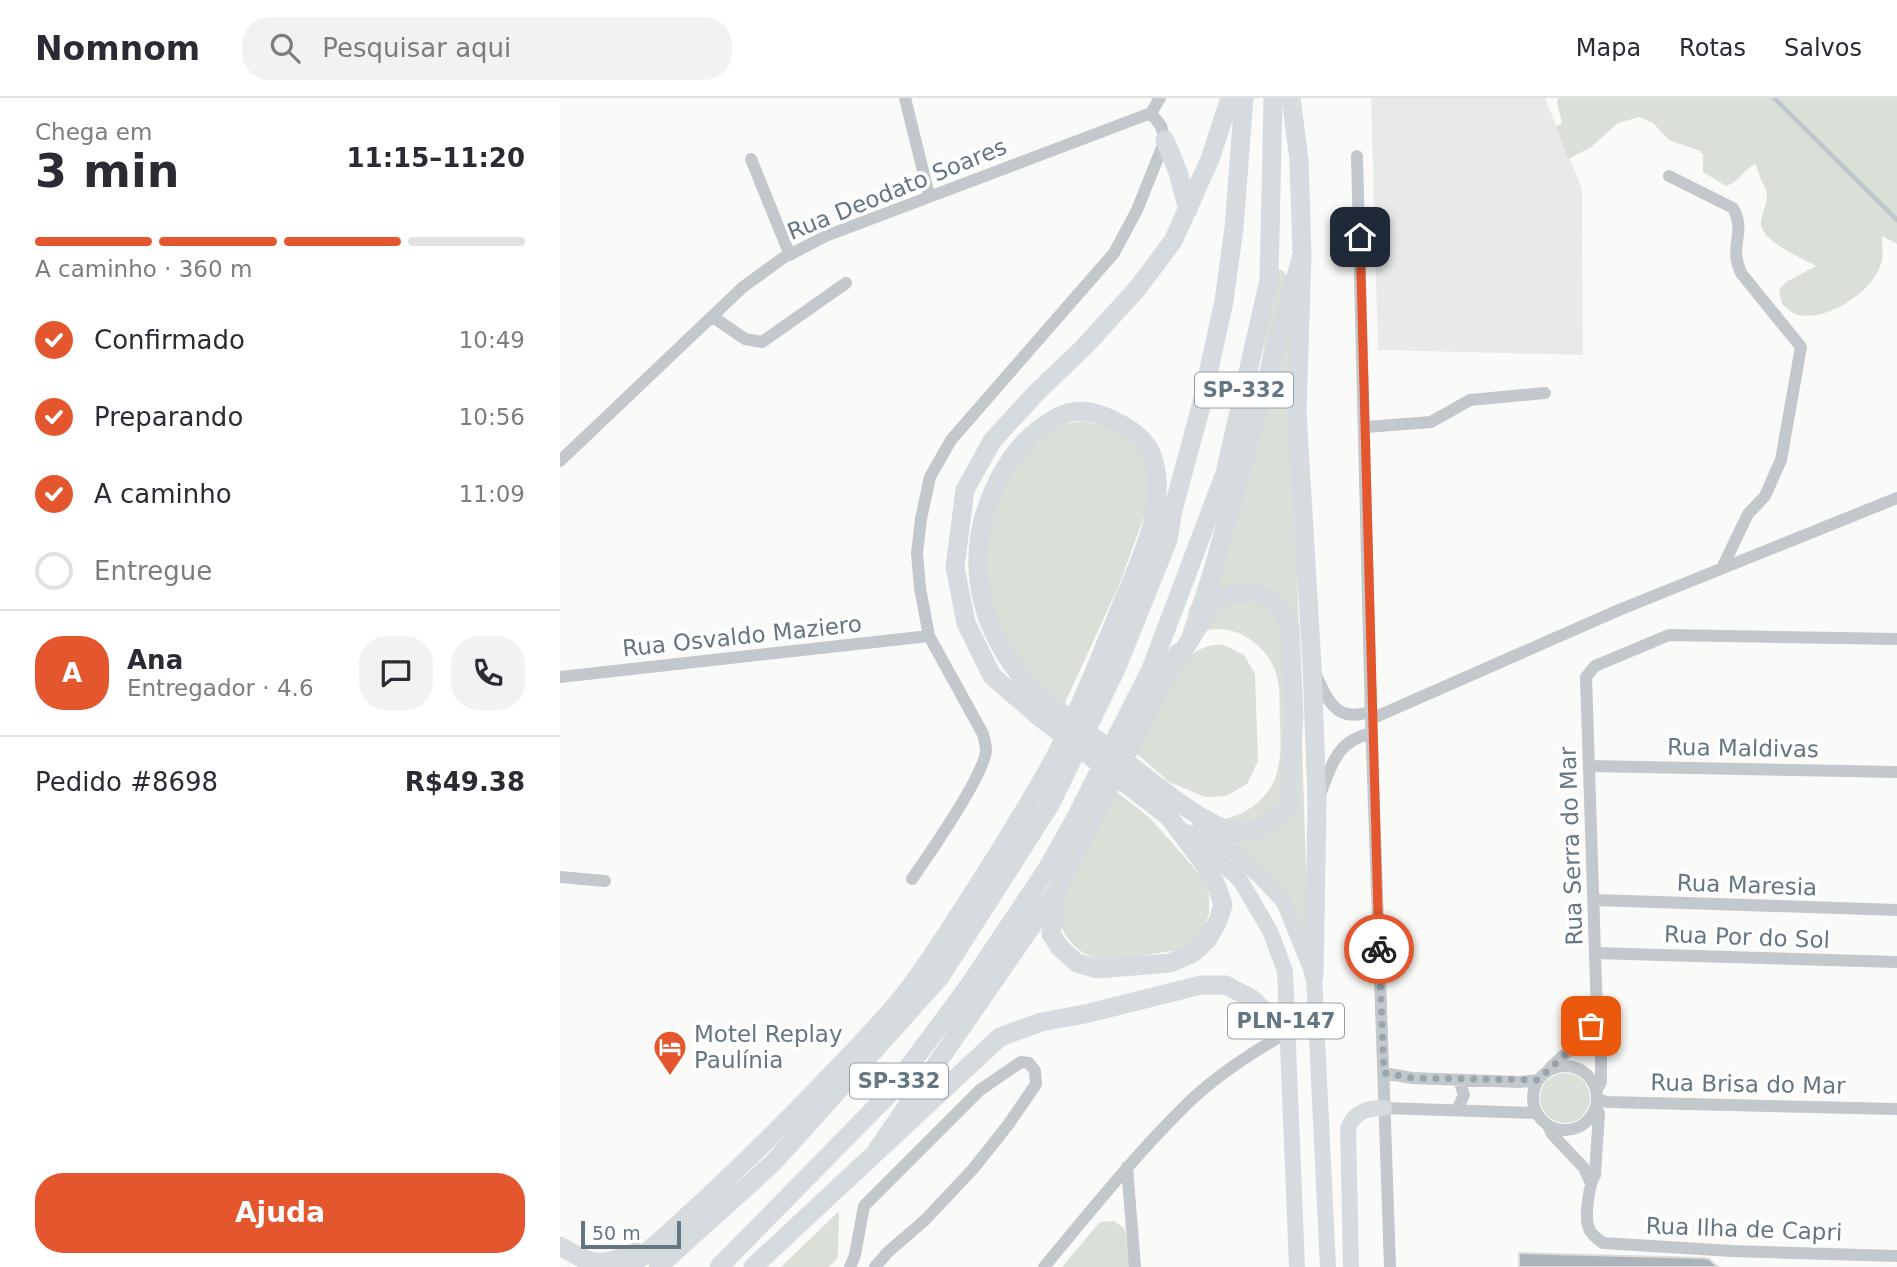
<!DOCTYPE html>
<html lang="pt">
<head>
<meta charset="utf-8">
<style>
	:root { --surface:#fff; --page:#f2f2f3; --text:#2b2b33; --muted:#7c7c81; --line:#e1e1e2; --accent:#e4572e }
	body { margin:0; font-family:"DejaVu Sans",sans-serif; background:var(--page); color:var(--text); height:100vh; display:flex; flex-direction:column; font-size:26px; white-space:nowrap }
	* { box-sizing:border-box; margin:0 }
	p { font-size:23px; color:var(--muted) }
	.icon { flex:none; width:38px; height:38px; fill:none; stroke:currentColor; stroke-width:2; stroke-linecap:round; stroke-linejoin:round }
	.map { position:relative; flex:1; overflow:hidden }
	.side { display:flex; flex-direction:column; background:var(--surface); width:560px }
	.side>* { flex:none }
	.scale { position:absolute; left:21px; bottom:18px; width:100px; box-sizing:border-box; padding-left:7px; border:4px solid #657683; border-top:0; font-size:19px; line-height:24px; white-space:nowrap; color:#657683; -webkit-text-stroke:5px #fff; paint-order:stroke }
	.pin { position:absolute; display:grid; place-items:center; width:60px; height:60px; color:#fff; margin:-30px; border-radius:14px; box-shadow:0 4px 10px #0006 }
	.courier { position:absolute; display:grid; place-items:center; width:70px; height:70px; margin:-35px; border:5px solid #e4572e; border-radius:50%; background:#fff; color:#222; box-shadow:0 2px 9px #0007 }
	.head em { font-style:normal; font-weight:700 }
	.head div { display:flex; flex-direction:column-reverse }
	.head { display:flex; align-items:center; justify-content:space-between; height:119px; padding:0 35px }
	h1 { font-size:46px; font-weight:700; line-height:52px }
	.bar { display:grid; grid-template-columns:repeat(4,1fr); gap:10px 7px; align-content:center; height:84px; padding:0 35px }
	.bar i { height:9px; border-radius:5px; background:var(--line) }
	.bar .current { background:var(--accent) }
	.bar p { grid-column:span 4 }
	.line { display:flex; align-items:center; gap:18px; padding:0 35px; border-top:2px solid var(--line) }
	.line div { flex:1 }
	.round { display:grid; place-items:center; flex:none; width:74px; height:74px; border-radius:28px; background:var(--page) }
	ol { padding:0 35px; list-style:none }
	li { display:flex; align-items:center; gap:21px; height:77px }
	li p { margin-inline-start:auto }
	li .icon { padding:7px; border-radius:50%; background:var(--accent); color:#fff; stroke-width:4 }
	li:last-child { color:var(--muted) }
	li i { width:38px; height:38px; border:4px solid var(--line); border-radius:50% }
	.button { display:flex; gap:14px; margin-top:auto; padding:14px 35px }
	.button a { flex:1; height:80px; border-radius:28px; background:var(--accent); color:#fff; font-size:28px; font-weight:700; line-height:80px; text-align:center }
	header { display:flex; align-items:center; gap:42px; box-sizing:border-box; height:98px; padding:0 35px; background:var(--surface); border-bottom:2px solid var(--line) }
	header strong { font-size:33px }
	nav { display:flex; gap:38px; margin-inline-start:auto; font-size:24px }
	.search { width:490px; height:63px; background:var(--page); display:flex; align-items:center; gap:18px; box-sizing:border-box; padding:0 24px; border-radius:28px; color:var(--muted); font-size:26px }
	main { display:flex; flex:1; min-height:0 }
	.map>svg:first-child { display:block }
	.built { fill:#e8e9e9 }
	.green { fill:#dadfd7 }
	.lines { fill:none; stroke-linecap:round; stroke-linejoin:round }
	.stream { stroke:#bbc7cb; stroke-width:4.5 }
	.building { fill:#aab3b9; stroke:#dcdcda; stroke-width:2 }
	.minor { stroke:#c3c8cc; stroke-width:12 }
	.major { stroke:#d6dbdf; stroke-width:16 }
	.highway { stroke:#d6dbdf; stroke-width:19 }
	.done { stroke:#99a4ac; stroke-width:7; stroke-dasharray:0 12.6 }
	.route { stroke:#e4572e; stroke-width:9 }
	.labels { text-anchor:middle; dominant-baseline:central; stroke-width:7; stroke-linejoin:round; paint-order:stroke }
	.shield { fill:#fff; stroke:#939fa8; stroke-width:2 }
	.shield-label { font-size:21px; font-weight:bold; fill:#657683 }
	.street-label { font-size:23px; fill:#657683; stroke:#fff }
	.poi-label { font-size:23px; fill:#657683; stroke:#fff; text-anchor:start }
</style>
</head>
<body>
<header>
<strong>Nomnom</strong>
<div class="search"><svg class="icon" aria-label="search" viewBox="0 0 24 24"><circle cx="10" cy="10" r="6"/><path d="M15 15l6 6"/></svg>Pesquisar aqui</div>
<nav><a>Mapa</a><a>Rotas</a><a>Salvos</a></nav>
</header>
<main>
<section class="side">
<div class="head"><div><h1>3 min</h1><p>Chega em</p></div><em>11:15–11:20</em></div>
<div class="bar"><i class="current"></i><i class="current"></i><i class="current"></i><i></i><p>A caminho · 360 m</p></div>
<ol>
<li><svg class="icon" aria-label="check" viewBox="0 0 24 24"><path d="M5 12l5 5 9-10"/></svg>Confirmado<p>10:49</p></li>
<li><svg class="icon" aria-label="check" viewBox="0 0 24 24"><path d="M5 12l5 5 9-10"/></svg>Preparando<p>10:56</p></li>
<li><svg class="icon" aria-label="check" viewBox="0 0 24 24"><path d="M5 12l5 5 9-10"/></svg>A caminho<p>11:09</p></li>
<li><i></i>Entregue</li>
</ol>
<div class="line" style="height:126px"><b class="round" style="background:var(--accent);color:#fff">A</b><div><b>Ana</b><p>Entregador · 4.6</p></div><a class="round"><svg class="icon" aria-label="chat" viewBox="0 0 24 24"><path d="M4 5h16v11H9l-5 4z"/></svg></a><a class="round"><svg class="icon" aria-label="phone" viewBox="0 0 24 24"><path d="M5 4h4l2 5-3 2q2 4 5 5l2-3 5 2v4C11 20 4 13 5 4z"/></svg></a></div>
<div class="line" style="height:91px"><div>Pedido #8698</div><b>R$49.38</b></div>
<div class="button"><a>Ajuda</a></div>
</section>
<div class="map">
<svg width="1337" height="1169" viewBox="0 0 1337 1169">
	<rect width="100%" height="100%" fill="#fafaf8"/>
	<path class="built" d="M811 0H985L1022 91 1023 257 818 252Z"/>
	<path class="green" d="M999 0H1337V146L1322 138C1322 147 1324 158 1321 166 1313 194 1264 226 1235 216 1231 214 1226 209 1222 206L1219 192 1226 184 1256 168C1242 160 1199 143 1201 124 1202 114 1207 107 1207 97 1206 88 1198 79 1196 66 1183 71 1181 83 1166 88L1143 74V57L1140 53 1109 42 1093 25 1079 19 1058 25 1031 49 1008 61 996 29 1002 25 997 4Z
		M717 172H722L728 178 748 839 735 818 667 739 666 721C686 715 702 705 712 687 722 667 721 644 720 623 719 607 721 590 716 575 707 548 677 526 649 532 639 534 628 541 619 545L673 382 697 291Z
		M521 323 544 327 573 344 585 362 593 394 559 487 505 605 476 584 452 555 430 505 425 449 439 395 465 355 498 327Z
		M664 547 684 557 695 576 698 663 687 686 666 698 645 699 609 684 575 654C592 617 613 543 664 547Z
		M553 691 590 720 643 780 649 797V816L643 833 624 851 548 863C517 858 503 841 496 812Z
		M980 1000a25 25 0 1 1 50 0a25 25 0 1 1-50 0Z
		M279 1113 278 1160 268 1169H221Z
		M554 1123 565 1131 570 1169H502L540 1124Z"/>
	<g class="lines">
		<path class="stream" d="M1214 0 1337 122"/>
	</g>
	<path class="building" d="M959 1155 1143 1160 1149 1161 1158 1169H959Z"/>
	<g class="lines">
		<path class="minor" d="M345 0 369 97
			M591 15 600 0
			M797 58 811 621 830 1169
			M191 61 230 157
			M1109 78 1173 110C1187 135 1168 147 1181 175L1241 249 1221 362 1205 398 1188 416 1162 470
			M153 219 185 241 202 244 286 185
			M806 329 871 324 910 302 985 295
			M0 363 183 189 223 160 266 138 591 15
			M756 577C768 604 778 626 811 613
			M0 579 369 538
			M811 621 1059 512 1337 400
			M1029 668 1337 674
			M761 694C772 665 778 642 812 635
			M0 779 45 783
			M352 781C368 758 425 676 426 652 426 647 424 641 423 636L369 538 360 490 357 455 361 421 370 379 391 342 554 155 577 112 605 42 601 28 591 15
			M1035 802 1337 812
			M1035 855 1337 864
			M973 1000a32 32 0 1 1 64 0a32 32 0 1 1-64 0Z
			M990 970 1026 937 1037 916
			M824 975 852 980 960 984 978 982
			M1036 993 1041 984V923L1037 916 1026 579 1035 568 1109 537 1337 541
			M1037 1001 1047 1004 1337 1011
			M824 1010 976 1015
			M1036 1010 1039 1015 1035 1077C1029 1085 1025 1118 1028 1128 1030 1136 1037 1141 1043 1145L1172 1153 1337 1158
			M897 1012 904 997 899 982
			M988 1027 992 1036 1024 1070 1030 1083
			M567 1069 575 1169
			M290 1169 295 1157 304 1108 420 992 461 964 469 965 475 973 476 986 448 1027 413 1071 365 1122 328 1154 315 1169
			M484 1169C530 1114 575 1057 626 1007 655 978 691 955 726 935"/>
		<path class="major" d="M640 724 701 779 724 804 754 878 768 1169
			M627 734 680 782 710 833 725 873 737 1169
			M791 1169 788 1030C795 1013 808 1010 824 1010"/>
		<path class="highway" d="M731 0 739 62 742 157 737 314 752 567 757 704 754 878
			M605 42 618 74 628 112
			M638 515 644 504 742 157
			M498 790 491 836 500 850 517 865 538 871 610 865 633 855 648 841 658 823 663 807 657 789 648 771 609 719 477 617 432 578 406 525 395 469 405 392 432 343 477 294 524 249 577 191 613 143 650 61 670 0
			M317 1052 498 790 618 555
			M0 1148C33 1168 41 1169 76 1154
			M70 1169C138 1110 203 1048 265 983 293 954 322 925 347 893 372 860 393 826 415 792 443 748 471 704 496 657 521 609 541 557 562 506 579 464 607 411 594 364 589 343 572 331 553 322 534 313 516 309 496 320 470 334 451 357 438 383 404 450 414 518 460 577 475 596 494 609 513 623 533 639 554 655 575 671 600 690 647 730 678 734 700 736 715 722 729 707L734 616 730 528 722 513 711 502 694 494 670 496 654 503 620 558 612 566
			M98 1169 213 1065 380 879 490 707 556 571 608 442 613 412 640 312 664 203 674 130 684 0
			M159 1169 327 998 408 889 487 771 513 725 591 571 665 375 709 182 713 0
			M193 1169 440 939 481 924 525 916 641 887H666L692 901 726 935"/>
	</g>
	<g class="lines">
		<path class="done" d="M819 851 824 975 852 980 978 982 1026 937 1031 928"/>
		<path class="route" d="M800 139 819 851"/>
	</g>
	<defs>
		<symbol id="hotel-pin" viewBox="-11 -11 22 30"><path d="M0 17L-7.5 6A9.5 9.5 0 1 1 7.5 6Z" fill="#e4572e" stroke="#fff"/><path d="M-6-4.5h1.5V1H6V5H4.5V3h-9V5H-6ZM-4 0a1.8 1.8 0 1 1 3.6 0ZM.5 0V-2.5h3Q6-2.5 6 0Z" fill="#fff"/></symbol>
	</defs>
	<g fill-rule="evenodd">
		<use href="#hotel-pin" x="91" y="930" width="38" height="52"/>
	</g>
	<g class="labels">
		<g class="shield">
			<rect x="635" y="274.5" width="98" height="35" rx="5"/>
			<rect x="668" y="905.5" width="116" height="35" rx="5"/>
			<rect x="290" y="965.5" width="98" height="35" rx="5"/>
		</g>
		<g class="shield-label">
			<text x="684" y="292">SP-332</text>
			<text x="726" y="923">PLN-147</text>
			<text x="339" y="983">SP-332</text>
		</g>
		<g class="street-label">
			<text transform="translate(337 91) rotate(-22)">Rua Deodato Soares</text>
			<text transform="translate(182 538) rotate(-6)">Rua Osvaldo Maziero</text>
			<text transform="translate(1183 650) rotate(1)">Rua Maldivas</text>
			<text transform="translate(1011 748) rotate(-92)">Rua Serra do Mar</text>
			<text transform="translate(1187 787) rotate(2)">Rua Maresia</text>
			<text transform="translate(1187 839) rotate(2)">Rua Por do Sol</text>
			<text transform="translate(1188 986) rotate(1)">Rua Brisa do Mar</text>
			<text transform="translate(1184 1131) rotate(2)">Rua Ilha de Capri</text>
		</g>
		<g class="poi-label">
			<text x="134" y="936">Motel Replay<tspan x="134" dy="26">Paulínia</tspan></text>
		</g>
	</g>
</svg>
<div class="scale">50 m</div>
<div class="pin" style="left:1031px;top:928px;background:#ea580c"><svg class="icon" aria-label="bag" viewBox="0 0 24 24"><path d="M5 8h14l-1 12H6zM9 8a3 3 0 0 1 6 0"/></svg></div>
<div class="pin" style="left:800px;top:139px;background:#1f2937"><svg class="icon" aria-label="home" viewBox="0 0 24 24"><path d="M3 11l9-7 9 7M6 9v11h12V9"/></svg></div>
<div class="courier" style="left:819px;top:851px"><svg class="icon" aria-label="bike" viewBox="0 0 24 24"><circle cx="6" cy="16" r="4"/><circle cx="18" cy="16" r="4"/><path d="M6 16l4-8h5l3 8M10 8l3 8H6M13 5h3"/></svg></div>
</div>
</main>
</body>
</html>
